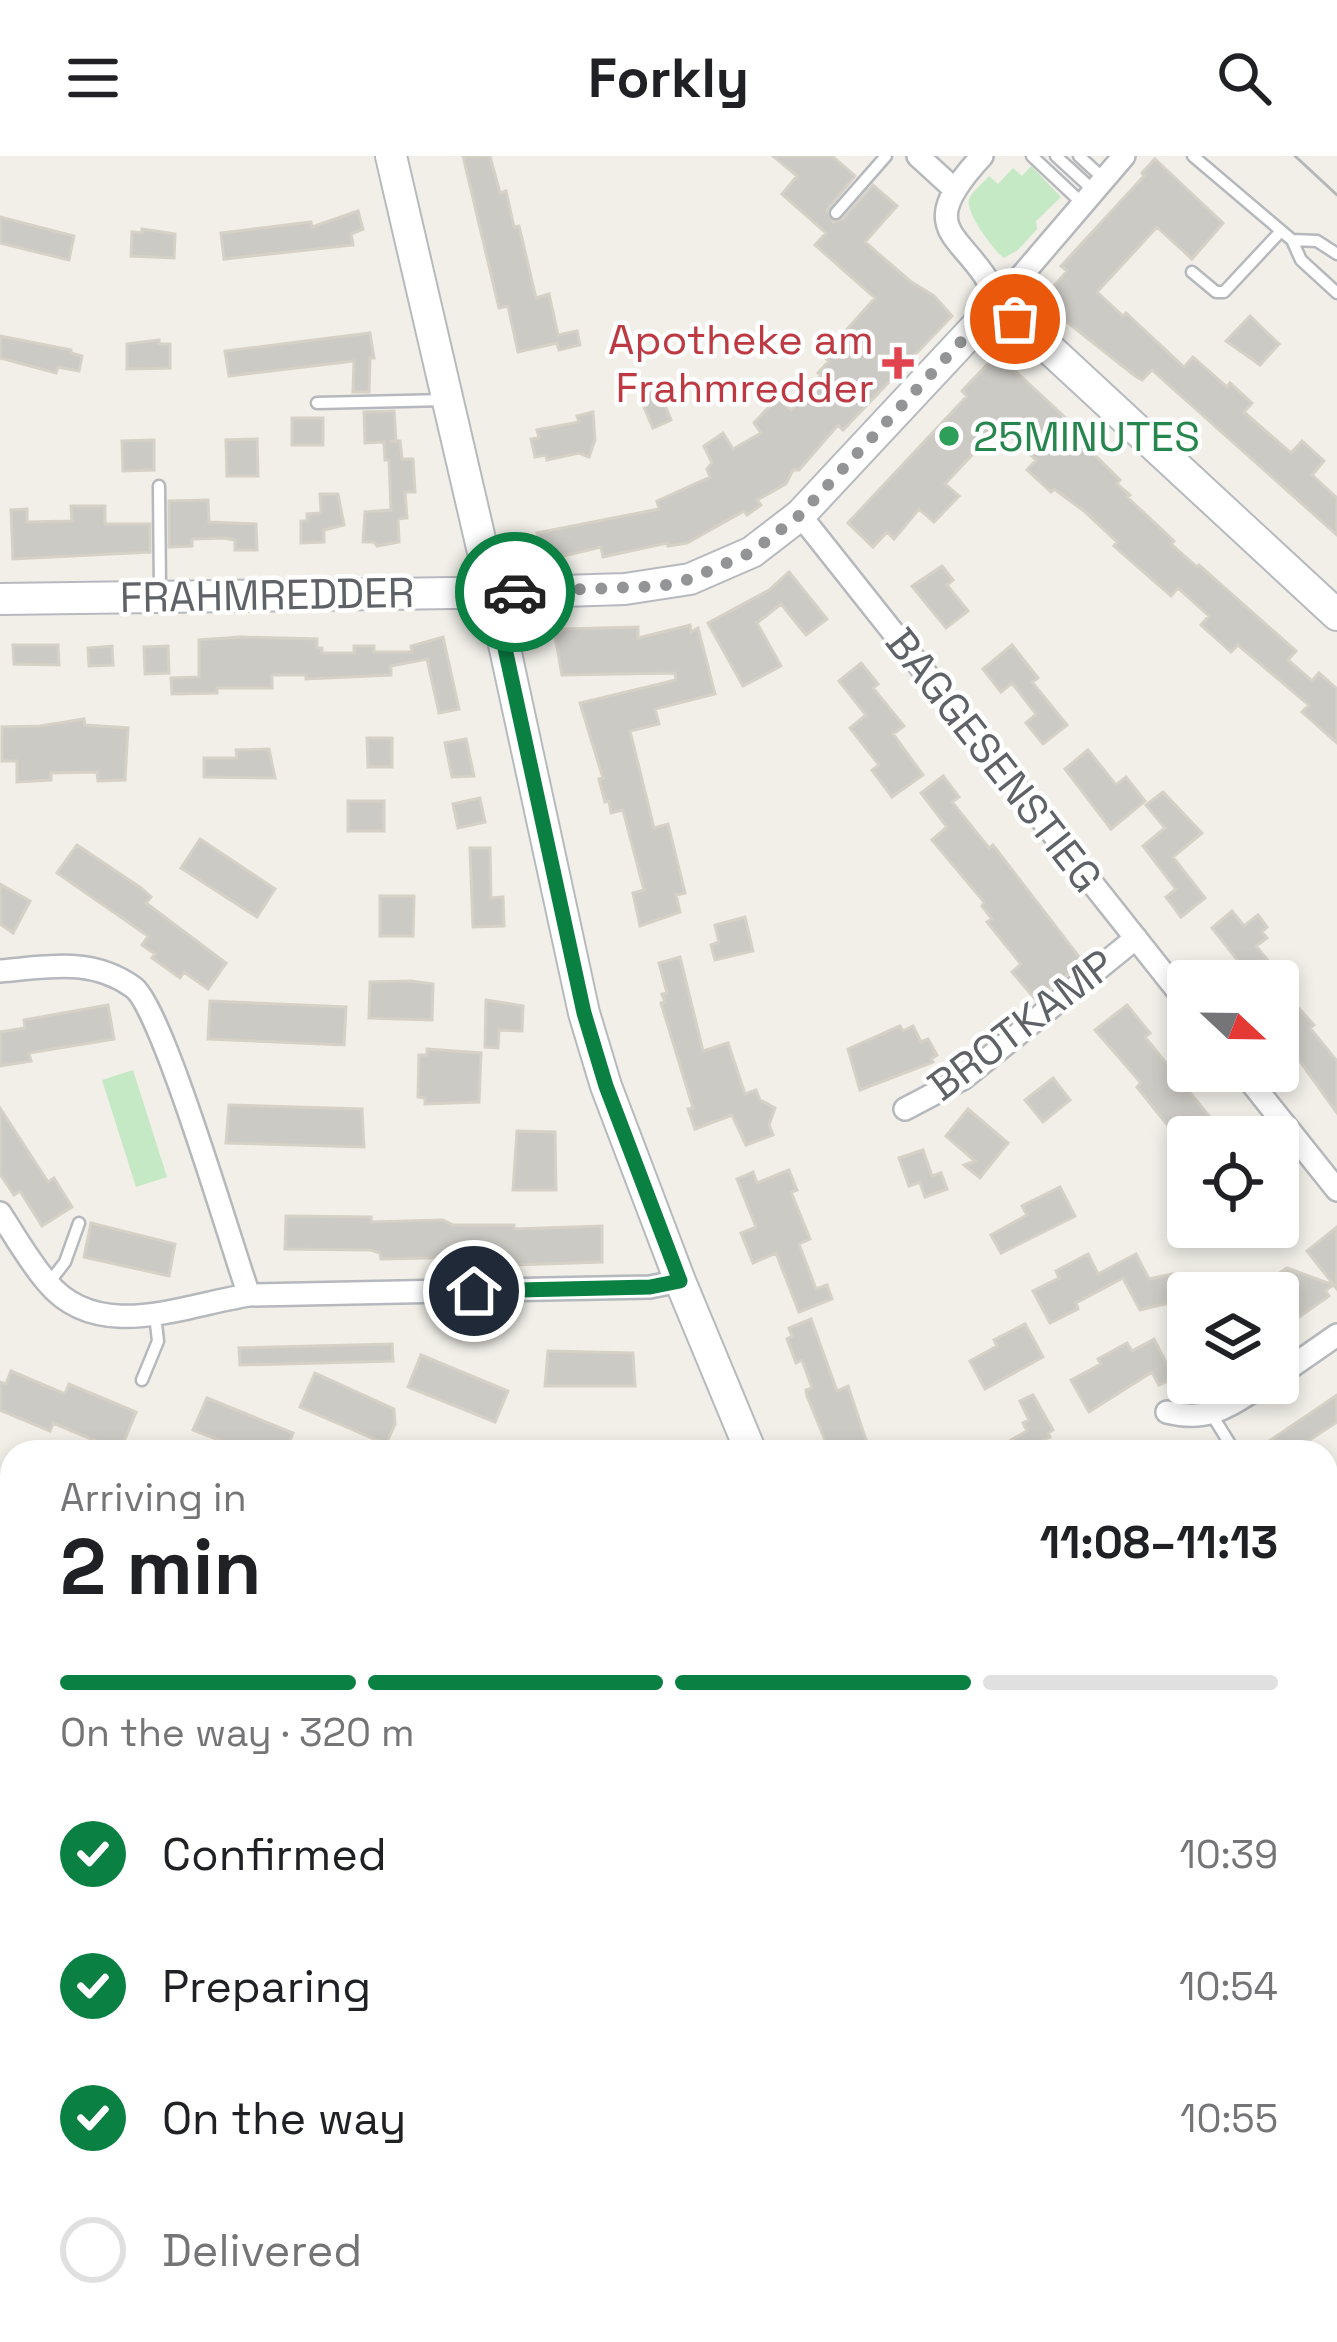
<!DOCTYPE html>
<html lang="en">
<head>
<meta charset="utf-8">
<style>
	:root { --surface:#fff; --page:#f6f6f6; --text:#202124; --muted:#757577; --line:#e0e0e0; --accent:#0b8043 }
	body { margin:0; font-family:"Space Grotesk",sans-serif; background:var(--page); color:var(--text); height:100vh; display:flex; flex-direction:column; font-size:45px; white-space:nowrap }
	* { box-sizing:border-box; margin:0 }
	p { font-size:39px; color:var(--muted) }
	.icon { flex:none; width:66px; height:66px; fill:none; stroke:currentColor; stroke-width:2; stroke-linecap:round; stroke-linejoin:round }
	.map { position:relative; flex:1; overflow:hidden }
	.side { position:absolute; left:0px; top:1284px; width:1338px; height:903px; display:flex; flex-direction:column; background:var(--surface); border-radius:36px 36px 0 0; box-shadow:0 6px 18px #0003 }
	.side>* { flex:none }
	.needle { width:78px; rotate:112deg }
	.controls { position:absolute; left:1167px; top:804px; display:grid; gap:24px }
	.controls a { display:grid; place-items:center; width:132px; height:132px; border-radius:12px; background:var(--surface); box-shadow:0 6px 18px #0003; font-size:60px }
	.pin { position:absolute; display:grid; place-items:center; width:102px; height:102px; color:#fff; margin:-51px; border:6px solid #fff; border-radius:50%; box-shadow:0 3px 12px #0007 }
	.courier { position:absolute; display:grid; place-items:center; width:120px; height:120px; margin:-60px; border:9px solid #0b8043; border-radius:50%; background:#fff; color:#222; box-shadow:0 3px 15px #0007 }
	.headline em { font-style:normal; font-weight:700 }
	.headline div { display:flex; flex-direction:column-reverse }
	.headline { display:flex; align-items:center; justify-content:space-between; height:204px; padding:0 60px }
	h1 { font-size:78px; font-weight:700; line-height:90px }
	.bar { display:grid; grid-template-columns:repeat(4,1fr); gap:18px 12px; align-content:center; height:144px; padding:0 60px }
	.bar i { height:15px; border-radius:9px; background:var(--line) }
	.bar .selected { background:var(--accent) }
	.bar p { grid-column:span 4 }
	ol { padding:0 60px; list-style:none }
	li { display:flex; align-items:center; gap:36px; height:132px }
	li p { margin-inline-start:auto }
	li .icon { padding:12px; border-radius:50%; background:var(--accent); color:#fff; stroke-width:4 }
	li:last-child { color:var(--muted) }
	li i { width:66px; height:66px; border:6px solid var(--line); border-radius:50% }
	header { display:flex; justify-content:space-between; align-items:center; height:156px; padding:0 60px; background:var(--surface); font-size:54px; font-weight:700 }
	.map>svg:first-child { display:block }
	.green { fill:#c5e8c5 }
	.building { fill:#cccac5; stroke:#d6d1c6; stroke-width:3 }
	.lines { fill:none; stroke-linecap:round; stroke-linejoin:round }
	.lane-casing { stroke:#b5b8bc; stroke-width:15 }
	.street-casing { stroke:#b5b8bc; stroke-width:26 }
	.secondary-casing { stroke:#b6babf; stroke-width:34 }
	.primary-casing { stroke:#f2c960; stroke-width:38 }
	.lane { stroke:#fff; stroke-width:10 }
	.street { stroke:#fff; stroke-width:21 }
	.secondary { stroke:#fff; stroke-width:30 }
	.primary { stroke:#fff2af; stroke-width:33 }
	.tram { stroke:#b6b7b8; stroke-width:3 }
	.done { stroke:#929495; stroke-width:12; stroke-dasharray:0 21.6 }
	.route { stroke:#0b8043; stroke-width:15 }
	.health-dot { fill:#e0444e; stroke:#fff; stroke-width:4.5 }
	.leisure-dot { fill:#2e9e5b; stroke:#fff; stroke-width:4.5 }
	.labels { text-anchor:middle; dominant-baseline:central; stroke-width:9; stroke-linejoin:round; paint-order:stroke }
	.health-label { font-size:42px; fill:#be3a42; stroke:#fff; text-anchor:end }
	.leisure-label { font-size:42px; fill:#27864d; stroke:#fff; text-anchor:start }
	.street-label { font-size:42px; fill:#5f6368; stroke:#fff }
</style>
</head>
<body>
<header><svg class="icon" aria-label="menu" viewBox="0 0 24 24"><path d="M4 6h16M4 12h16M4 18h16"/></svg>Forkly<svg class="icon" aria-label="search" viewBox="0 0 24 24"><circle cx="10" cy="10" r="6"/><path d="M15 15l6 6"/></svg></header>
<div class="map">
<svg width="1337" height="2186" viewBox="0 0 1337 2186">
	<rect width="100%" height="100%" fill="#f1efe8"/>
	<path class="green" d="M1031 10 1061 41 1036 65 1037 73 1018 94 1004 102C994 95 965 56 969 43 972 36 984 26 989 20L998 28 1013 12 1022 20Z
		M133 914 167 1021 136 1031 102 924Z"/>
	<path class="building" d="M463 0H490L500 37 506 35 514 71 519 70 536 142 549 138 558 179 577 175 580 189 559 194 557 187 518 196 508 150 499 152Z
		M773 0H832L855 20 827 54 833 66 843 63 873 29 897 50 865 86 910 125 934 140 952 160 843 274 838 269 799 314H793L786 328 757 344 761 349 747 359 744 355 687 387 668 390 667 387 603 401 601 391 543 405 537 377 659 353 657 345 710 321 707 313 712 307 704 290 723 277 733 293 761 277 754 267 778 241 791 254 821 219 818 217 829 205 823 200 875 142 815 89 826 77 782 38 797 20Z
		M1155 3 1223 67 1192 103 1157 71 1097 136 1123 160 1126 157 1184 211 1193 201 1227 231 1230 227 1252 247 1244 256 1291 297 1302 285 1324 305 1312 319 1337 342V379L1152 214 1142 224 1135 220 1048 151 1053 145 1046 139 1067 115 1061 110 1144 20 1142 17Z
		M358 55 363 73 351 78 353 89 224 103 221 77 311 66 312 71Z
		M0 61 74 80 69 104 0 87Z
		M142 73 175 78 174 102 131 100 132 76 142 77Z
		M1250 160 1279 188 1260 209 1226 185Z
		M370 177 374 202H370L369 236H353L354 205 229 220 225 195Z
		M0 180 71 194V197L82 200 79 215 58 211 56 217 0 202Z
		M159 184V188H170V212L127 213V188Z
		M997 198 1072 268 1068 273 1120 324 1117 328 1130 339 1127 341 1174 385 1171 388 1197 411 1199 409 1296 495 1288 504 1312 525 1319 517 1337 533V587L1302 556 1309 549 1277 522 1238 489 1231 496 1201 469 1209 460 1178 432 1171 440 1114 390 1117 386 1084 355 1054 333 1051 336 1027 314 1036 304 999 270 945 328 959 340 934 366 919 353 894 383 887 376 873 391 848 367 967 240 962 235Z
		M659 234 671 264 653 272 640 242Z
		M394 255 396 285H390H400L402 303H413L415 336H405L407 362 398 363 399 386 377 390 374 386H363L365 356 391 354 389 304H385L384 286 365 287 364 256Z
		M593 256 595 284 589 301 579 297 547 304 546 299 535 301 531 283 539 282 537 274 579 266 577 260Z
		M292 262H323V289H292Z
		M257 283 258 320H227L226 284Z
		M154 284V314L123 315 122 285Z
		M320 338H338L344 369 324 374V386L301 387V365H307V358L321 357Z
		M208 344 209 366 256 368 257 394H235V384L224 382 192 383V390L169 391V345Z
		M71 350H105V368H150V396L13 403 11 354 27 353V366L72 365Z
		M942 410 953 424 947 429 968 455 946 472 912 430Z
		M789 416 827 463 806 479 781 448 757 467 781 510 743 530 708 467 769 434Z
		M690 469 691 476 698 472 715 538 655 553 659 568 630 575 654 672 668 668 685 737 676 739 680 756 640 770 633 737 644 734 623 654 611 657 609 645 605 646 599 623 603 622 580 547 676 524 675 517 562 519 555 480 563 473 638 471V482Z
		M240 481 317 483V492H322V497H354V490H374V496H412L411 490 443 481 459 553 439 557 427 503 391 510V519L306 523V519H272V532H217V537L172 538 171 522 199 521V484Z
		M13 489H58L59 509 14 508Z
		M1012 489 1038 522 1032 526 1067 569 1043 588 1026 567 1036 558 1012 527 1001 536 983 513Z
		M112 490 113 509 89 510 88 492Z
		M168 490 169 517 145 518 144 491Z
		M861 507 878 528 873 532 904 570 893 578 923 619 892 641 872 614 879 609 850 572 866 559 839 525Z
		M84 563 85 569 128 572 125 624 98 625 97 616 51 617V624L17 626V605H2V571L40 570Z
		M367 582H392V611H368Z
		M466 583 474 620 452 621 445 587Z
		M269 593 275 622 204 621V602H237L236 594Z
		M1088 594 1116 629 1126 621 1145 645 1111 673 1065 613Z
		M943 620 959 641 952 646 989 692 993 689 1083 806 1036 844 1012 816 1021 808 987 766 992 763 982 750 984 746 932 684 947 671 921 637Z
		M1163 636 1202 677 1173 701 1205 742 1181 761 1166 741 1176 733 1143 690 1165 672 1146 649Z
		M480 642 485 666 458 672 453 648Z
		M348 645H384V675H348Z
		M200 683 275 733 257 761 181 712Z
		M77 689 141 732 151 741 146 747 226 807 208 833 184 816 180 822 152 802 155 798 142 789 148 780 57 717Z
		M470 692H490L491 742 503 741 504 770 473 771Z
		M0 728 30 745 13 777 0 768Z
		M380 740H414L413 780H380Z
		M1232 755 1244 770 1258 759 1267 771 1262 776 1267 782 1256 790 1285 825H1254L1212 772Z
		M745 761 753 795 715 804 711 789 719 786 715 769Z
		M680 801 703 895 728 887 745 938 756 934 760 944 775 952 769 969 773 979 746 989 732 959 695 973 688 953 693 952 661 847 665 846 662 838 667 837 659 807Z
		M411 825 433 828 432 864 369 862 370 826Z
		M1278 829 1314 869 1310 872 1337 905V957L1278 875Z
		M486 844 523 850 522 875 499 874 498 892 485 891Z
		M210 845 346 851 344 889 208 883Z
		M108 849 114 883 29 897 31 905 0 910V876L25 872 24 864Z
		M1127 849 1150 877 1145 881 1226 981H1188L1184 990 1137 931 1141 927 1095 874Z
		M900 870 903 875 913 870 921 886 928 883 937 899 931 903 933 906 860 934 848 893Z
		M427 893 481 897 479 946 425 948V942L418 941 419 899H427Z
		M1053 922 1070 944 1043 966 1025 944Z
		M229 949 362 953 364 991 226 987Z
		M0 952 48 1026 54 1022 72 1051 42 1070 20 1035 14 1039 0 1018Z
		M968 953 1008 987 980 1022 964 1009 975 1005 946 980Z
		M517 975 555 976 556 1034H513Z
		M923 994 932 1020 941 1017 947 1033 925 1041 920 1026 909 1030 899 1002Z
		M789 1014 797 1034 791 1036 810 1083 799 1088 816 1133 827 1129 832 1143 799 1156 776 1097 753 1107 741 1077 756 1071 737 1023 753 1016 757 1027Z
		M1060 1031 1075 1060 1001 1097 991 1079 1027 1059 1022 1050Z
		M286 1060 371 1061V1066L443 1064 453 1069H514V1073L602 1070V1106L513 1109V1105H477V1101L381 1103 380 1097 371 1094 285 1093Z
		M91 1067 175 1088 169 1120 84 1101Z
		M1337 1071V1133L1307 1095Z
		M1088 1098 1098 1118 1136 1098 1149 1123 1172 1118 1178 1145 1140 1154 1123 1122 1076 1147 1078 1153 1050 1167 1033 1135 1059 1122 1056 1115Z
		M1287 1112 1333 1129 1325 1135 1329 1140 1288 1169 1278 1154V1137H1249Z
		M811 1163 837 1235 848 1230 870 1296H830L807 1240 806 1234 812 1232 802 1204 796 1207 787 1183 792 1180 789 1172Z
		M1025 1168 1043 1201 985 1233 970 1205 997 1190 994 1184Z
		M1154 1183 1174 1222 1159 1229 1152 1216 1089 1256 1071 1224 1101 1208 1098 1203 1127 1187 1132 1195Z
		M392 1188 393 1205 240 1209 239 1192Z
		M548 1195 633 1197 635 1230H545Z
		M421 1199 508 1235 495 1266 408 1231Z
		M11 1215 65 1238 69 1228 136 1256 120 1295 53 1267 50 1275 0 1254V1226L6 1228Z
		M315 1217 394 1253 395 1268 386 1288 300 1251Z
		M1033 1239 1053 1274 1048 1277 1050 1281 1018 1296 1011 1284 1027 1275 1023 1267 1029 1264 1020 1245Z
		M1337 1239V1266L1291 1296H1253Z
		M207 1242 293 1277 285 1296H249L193 1274Z"/>
	<g class="lines">
		<defs>
			<path id="lane" d="M1032 0 1082 47
				M1056 0 1093 34
				M1079 0 1104 23
				M1193 0 1292 84 1301 104 1337 137
				M836 57 886 0
				M1292 84 1317 85 1337 98
				M1192 116 1216 136H1224L1281 75
				M317 247 446 244
				M159 330 160 435
				M48 1128 65 1106 79 1067
				M142 1224 158 1185 155 1159
				M1212 1259 1235 1296
				M267 2186 278 2175
				M689 2186 692 2176"/>
			<path id="street" d="M918 0 953 32
				M982 0C907 81 969 75 999 146L1124 0
				M800 359 1188 848
				M0 815C48 811 91 801 133 831 162 851 231 1089 249 1139 184 1149 98 1188 47 1126 29 1105 15 1080 0 1057
				M1242 915 1337 1034
				M905 953 964 922 1136 782
				M249 1139 650 1131 680 1125
				M1278 1220 1337 1179
				M1167 1256C1212 1267 1229 1249 1266 1227
				M1326 1539 1337 1544
				M0 2162H12
				M1326 2172 1337 2176
				M117 2175 118 2186"/>
			<path id="secondary" d="M391 0 499 465 584 857 606 930 680 1125 751 1296
				M0 443 531 436 625 433 690 423 752 396 800 359 999 146 1337 459"/>
			<path id="primary" d="M1326 1599 1337 1589
				M0 1676 12 1690
				M475 2175 486 2186
				M858 2186 861 2175"/>
		</defs>
		<use href="#lane" class="lane-casing"/>
		<use href="#street" class="street-casing"/>
		<use href="#secondary" class="secondary-casing"/>
		<use href="#primary" class="primary-casing"/>
		<use href="#lane" class="lane"/>
		<use href="#street" class="street"/>
		<use href="#secondary" class="secondary"/>
		<use href="#primary" class="primary"/>
		<path class="tram" d="M1295 0 1337 39"/>
	</g>
	<g class="lines">
		<path class="done" d="M515 436 662 430 690 423 752 396 800 359 998 146 1015 163"/>
		<path class="route" d="M474 1135 650 1131 680 1125 606 930 584 857 493 437 515 436"/>
	</g>
	<path class="health-dot" d="M892 189h12v12h12v12h-12v12h-12v-12h-12v-12h12z"/>
	<circle class="leisure-dot" cx="949" cy="280" r="12"/>
	<g class="labels">
		<g class="health-label">
			<text x="874" y="183">Apotheke am<tspan x="874" dy="48">Frahmredder</tspan></text>
		</g>
		<g class="leisure-label">
			<text x="973" y="280">25MINUTES</text>
		</g>
		<g class="street-label">
			<text transform="translate(267 439) rotate(-1)">FRAHMREDDER</text>
			<text transform="translate(994 604) rotate(52)">BAGGESENSTIEG</text>
			<text transform="translate(1021 869) rotate(-37)">BROTKAMP</text>
		</g>
	</g>
</svg>
<div class="controls">
<a><svg class="needle" viewBox="-14 -14 28 28"><path d="M0-13l5 13h-10z" fill="#e53935"/><path d="M0 13l5-13h-10z" fill="#757577"/></svg></a>
<a><svg class="icon" aria-label="locate" viewBox="0 0 24 24"><circle cx="12" cy="12" r="6"/><path d="M12 2v4M12 18v4M2 12h4M18 12h4"/></svg></a>
<a><svg class="icon" aria-label="layers" viewBox="0 0 24 24"><path d="M12 4l9 5-9 5-9-5zM3 14l9 5 9-5"/></svg></a>
</div>
<div class="pin" style="left:1015px;top:163px;background:#ea580c"><svg class="icon" aria-label="bag" viewBox="0 0 24 24"><path d="M5 8h14l-1 12H6zM9 8a3 3 0 0 1 6 0"/></svg></div>
<div class="pin" style="left:474px;top:1135px;background:#1f2937"><svg class="icon" aria-label="home" viewBox="0 0 24 24"><path d="M3 11l9-7 9 7M6 9v11h12V9"/></svg></div>
<div class="courier" style="left:515px;top:436px"><svg class="icon" aria-label="car" viewBox="0 0 24 24"><path d="M5 17H2v-5l4-1 3-4h7l3 4 3 1v5h-3M9 17h6M6 11h13"/><circle cx="7" cy="17" r="2"/><circle cx="17" cy="17" r="2"/></svg></div>
<section class="side">
<div class="headline"><div><h1>2 min</h1><p>Arriving in</p></div><em>11:08–11:13</em></div>
<div class="bar"><i class="selected"></i><i class="selected"></i><i class="selected"></i><i></i><p>On the way · 320 m</p></div>
<ol>
<li><svg class="icon" aria-label="check" viewBox="0 0 24 24"><path d="M5 12l5 5 9-10"/></svg>Confirmed<p>10:39</p></li>
<li><svg class="icon" aria-label="check" viewBox="0 0 24 24"><path d="M5 12l5 5 9-10"/></svg>Preparing<p>10:54</p></li>
<li><svg class="icon" aria-label="check" viewBox="0 0 24 24"><path d="M5 12l5 5 9-10"/></svg>On the way<p>10:55</p></li>
<li><i></i>Delivered</li>
</ol>
</section>
</div>
</body>
</html>
